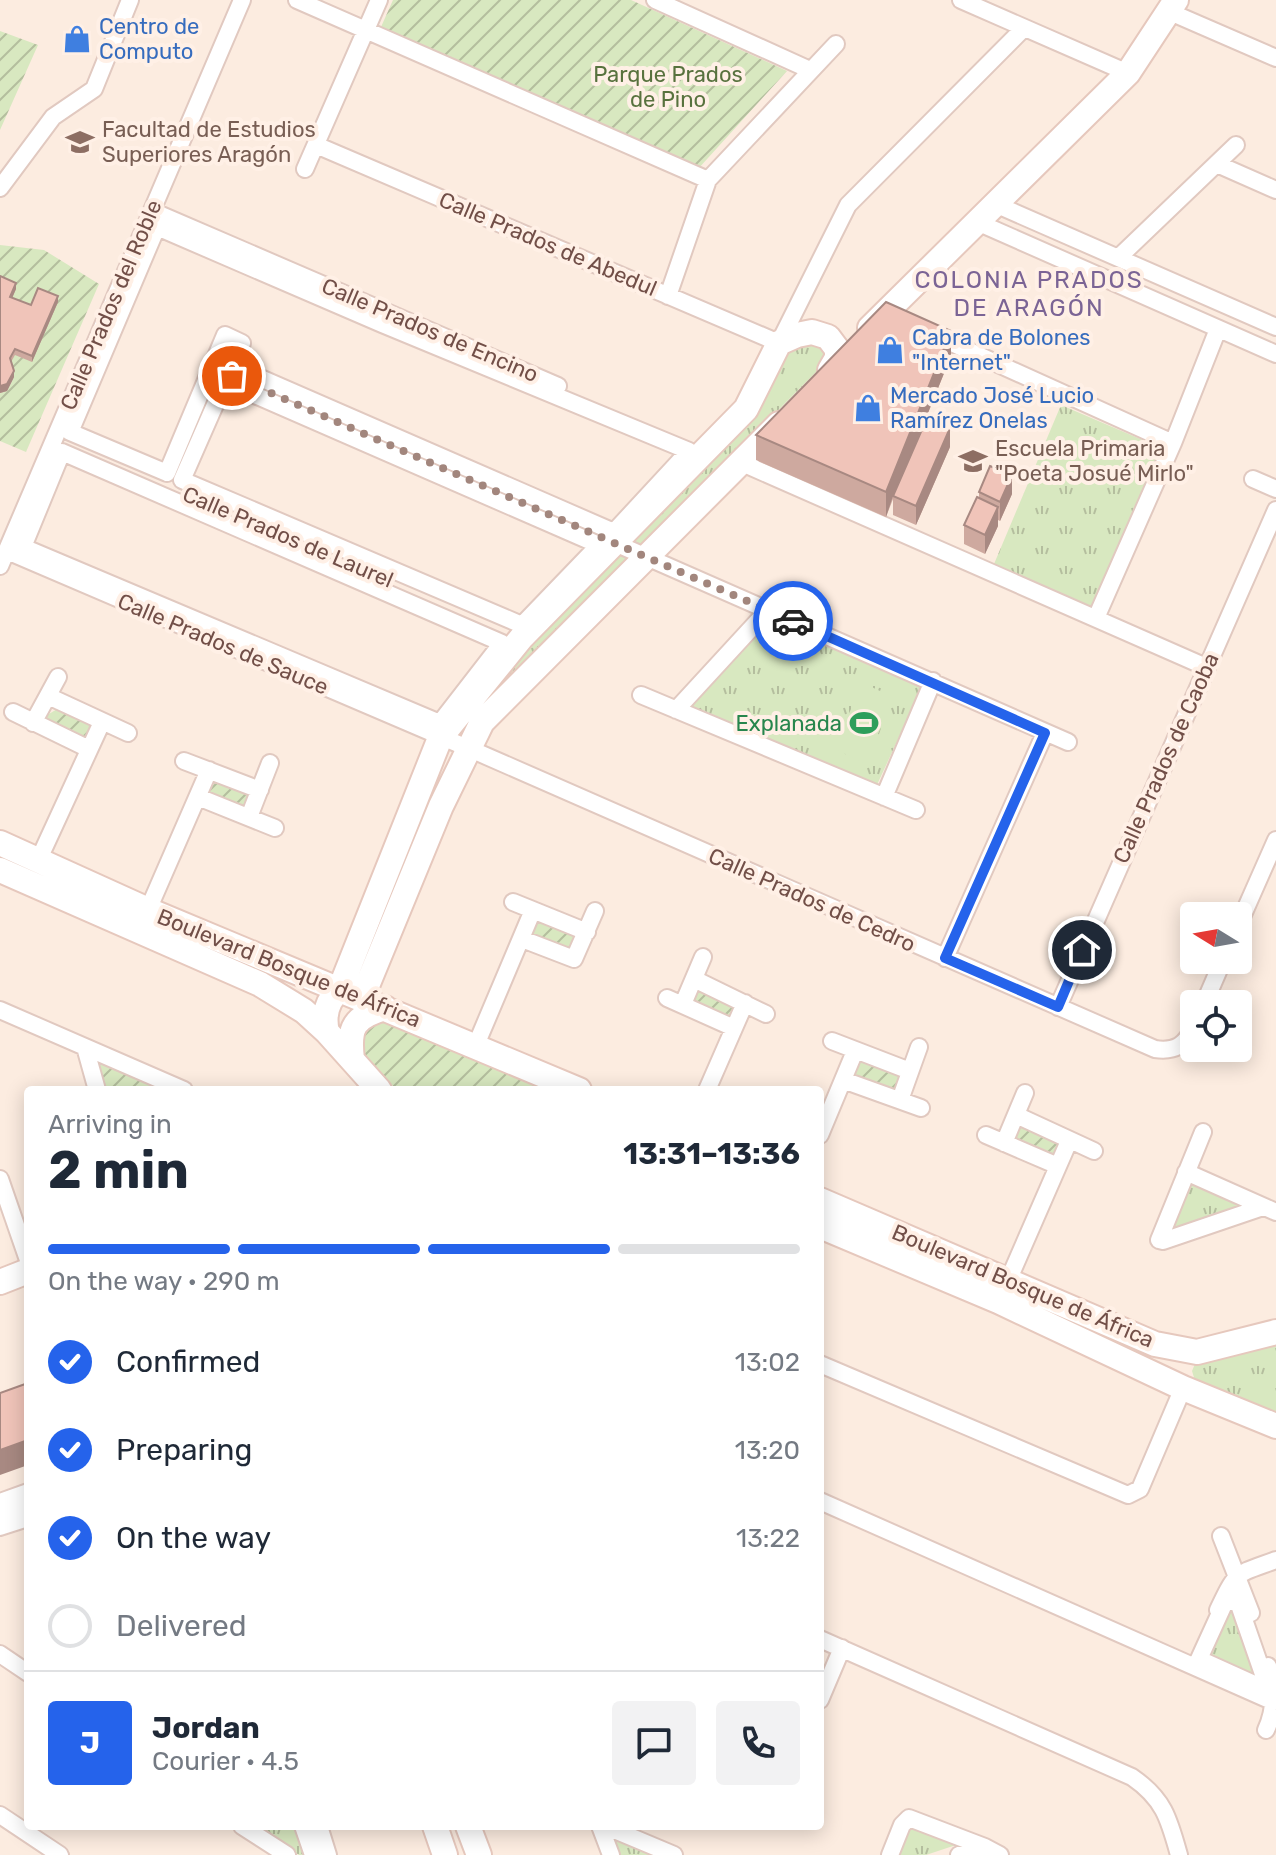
<!DOCTYPE html>
<html lang="en">
<head>
<meta charset="utf-8">
<style>
	:root { --surface:#fff; --page:#f2f2f3; --text:#1f2937; --muted:#747a83; --line:#e0e1e3; --accent:#2563eb }
	body { margin:0; font-family:Rubik,sans-serif; background:var(--page); color:var(--text); height:100vh; display:flex; flex-direction:column; font-size:30px; white-space:nowrap }
	* { box-sizing:border-box; margin:0 }
	p { font-size:26px; color:var(--muted) }
	.icon { flex:none; width:44px; height:44px; fill:none; stroke:currentColor; stroke-width:2; stroke-linecap:round; stroke-linejoin:round }
	.map { position:relative; flex:1; overflow:hidden }
	.drawer { position:absolute; left:24px; top:1086px; width:800px; height:744px; display:flex; flex-direction:column; background:var(--surface); border-radius:8px; box-shadow:0 4px 20px #0003 }
	.drawer>* { flex:none }
	.needle { width:52px; rotate:281deg }
	.buttons { position:absolute; left:1180px; top:902px; display:grid; gap:16px }
	.buttons a { display:grid; place-items:center; width:72px; height:72px; border-radius:8px; background:var(--surface); box-shadow:0 4px 20px #0003; font-size:40px }
	.pin { position:absolute; display:grid; place-items:center; width:68px; height:68px; color:#fff; margin:-34px; border:4px solid #fff; border-radius:50%; box-shadow:0 2px 8px #0007 }
	.courier { position:absolute; display:grid; place-items:center; width:80px; height:80px; margin:-40px; border:6px solid #2563eb; border-radius:50%; background:#fff; color:#222; box-shadow:0 2px 10px #0007 }
	.head em { font-style:normal; font-weight:700 }
	.head div { display:flex; flex-direction:column-reverse }
	.head { display:flex; align-items:center; justify-content:space-between; height:136px; padding:0 24px }
	h1 { font-size:52px; font-weight:700; line-height:60px }
	.bar { display:grid; grid-template-columns:repeat(4,1fr); gap:12px 8px; align-content:center; height:96px; padding:0 24px }
	.bar i { height:10px; border-radius:6px; background:var(--line) }
	.bar .active { background:var(--accent) }
	.bar p { grid-column:span 4 }
	.line { display:flex; align-items:center; gap:20px; padding:0 24px; border-top:2px solid var(--line) }
	.line div { flex:1 }
	.round { display:grid; place-items:center; flex:none; width:84px; height:84px; border-radius:8px; background:var(--page) }
	ol { padding:0 24px; list-style:none }
	li { display:flex; align-items:center; gap:24px; height:88px }
	li p { margin-inline-start:auto }
	li .icon { padding:8px; border-radius:50%; background:var(--accent); color:#fff; stroke-width:4 }
	li:last-child { color:var(--muted) }
	li i { width:44px; height:44px; border:4px solid var(--line); border-radius:50% }
	.map>svg:first-child { display:block }
	.park { fill:url(#park-tufts) }
	.garden { fill:url(#garden-furrows) }
	.pitch { fill:#d8e8c0 }
	.lines { fill:none; stroke-linecap:round; stroke-linejoin:round }
	.street-casing { stroke:#e1c9c0; stroke-width:20 }
	.secondary-casing { stroke:#e6c8bd; stroke-width:28 }
	.street { stroke:#fff; stroke-width:16 }
	.secondary { stroke:#fff; stroke-width:24 }
	.wall { fill:#cea99f }
	.shaded-wall { fill:#a88982 }
	.building { fill:#f0c4b9; stroke:#a88982; stroke-width:2 }
	.done { stroke:#a2867d; stroke-width:8; stroke-dasharray:0 14.4 }
	.route { stroke:#2563eb; stroke-width:10 }
	.labels { text-anchor:middle; dominant-baseline:central; stroke-width:8; stroke-linejoin:round; paint-order:stroke }
	.shop-label { font-size:22px; fill:#366cbe; stroke:#fff0e6; text-anchor:start }
	.park-label { font-size:22px; fill:#58723e; stroke:#fff0e6 }
	.education-label { font-size:22px; fill:#785e54; stroke:#fff0e6; text-anchor:start }
	.street-label { font-size:22px; fill:#724f48; stroke:#fff0e6 }
	.leisure-label { font-size:22px; fill:#27864d; stroke:#fff0e6; text-anchor:end }
	.neighbourhood-label { font-size:24px; letter-spacing:2px; fill:#7b6495; stroke:#fff0e6 }
</style>
</head>
<body>
<div class="map">
<svg width="1276" height="1855" viewBox="0 0 1276 1855">
	<defs>
		<pattern id="park-tufts" width="24" height="20" patternUnits="userSpaceOnUse" patternTransform="scale(2)"><rect width="24" height="20" fill="#d8e8c0"/><path d="M3 7l-1-3M5 7V3M7 7l1-3M15 17l-1-3M17 17v-4M19 17l1-3" fill="none" stroke="#b4be9e"/></pattern>
		<pattern id="garden-furrows" width="10" height="10" patternUnits="userSpaceOnUse" patternTransform="scale(2)"><rect width="10" height="10" fill="#d8e8c0"/><path d="M-1 1l2-2M0 10L10 0M9 11l2-2" fill="none" stroke="#b4be9e"/></pattern>
	</defs>
	<rect width="100%" height="100%" fill="#fcece0"/>
	<path class="park" d="M796 344H822L826 347 825 363 544 646 463 737 457 735 458 725 782 356Z
		M1061 405 1159 447 1160 454 1094 605 1085 608 994 564Z
		M769 620 923 685 876 787 690 706Z
		M1189 1176 1246 1205 1164 1235Z
		M1276 1338V1420L1196 1384 1192 1371 1197 1359Z
		M1225 1602H1238L1265 1680 1199 1659Z
		M910 1824 959 1844 926 1855H898Z
		M270 1826H303L313 1855H299L262 1829Z
		M612 1836 658 1855H618Z"/>
	<path class="garden" d="M393 0H631L787 71 698 169 381 27Z
		M0 31 38 45 0 130Z
		M0 245 44 250 99 284 26 452 0 441Z
		M59 708 92 724 82 741 37 721Z
		M214 777 252 791 245 810 207 794Z
		M537 919 583 938 575 955 530 938Z
		M694 985 738 1005 731 1022 687 1001Z
		M371 1015 453 1048 547 1090H397L352 1045Z
		M94 1057 166 1089 103 1090Z
		M857 1058 903 1075 897 1094 849 1077Z
		M1019 1122 1060 1141 1053 1159 1013 1141Z"/>
	<path class="pitch" d="M863 683 895 698 864 763 833 748Z"/>
	<g class="lines">
		<defs>
			<path id="street" d="M297 0 708 180
				M655 0 810 70
				M961 0 1128 73
				M1170 12 1276 58
				M316 145 779 343 848 205 1024 28
				M1217 164 1276 190
				M305 169 379 0
				M0 188 53 117 94 89 130 0
				M995 204 1276 327
				M152 211 558 386
				M977 222 1276 354
				M157 227 382 324 689 451 614 532 233 366 242 343 225 335 167 473 70 432Z
				M1118 258 1236 145
				M668 296 708 180 836 44
				M934 335 1173 443
				M225 382 599 545 522 625 182 480Z
				M62 452 502 643 440 723 23 547Z
				M742 463 1206 667
				M1253 479 1276 489
				M608 540 1068 742
				M7 551 477 752 1155 1049C1175 1052 1186 1045 1194 1026
				M0 566 242 0
				M1096 618 1173 443 1218 329
				M641 695 916 810
				M48 696 128 733
				M676 710 768 610
				M13 712 89 749
				M33 723 58 677
				M184 761 260 790
				M198 797 275 828
				M884 797 933 681
				M249 817 270 763
				M39 859 102 722
				M513 902 587 932
				M148 910 209 770
				M1238 926 1276 840
				M522 939 574 959 595 911
				M945 958 1045 733
				M694 979 766 1014
				M667 998 734 1028
				M683 1004 703 957
				M1204 1004 1223 960
				M1058 1007 1276 510
				M0 1010 184 1090
				M832 1041 910 1071
				M476 1045 533 910
				M85 1047 97 1090
				M843 1080 921 1108
				M707 1090 745 1003
				M900 1100 919 1047
				M1016 1115 1094 1151
				M1203 1132 1159 1240 1163 1241 1263 1207
				M820 1135 855 1051
				M986 1135 1058 1166
				M1004 1143 1025 1093
				M1186 1172 1276 1212
				M0 1179 28 1260
				M1008 1281 1069 1141
				M820 1364 1128 1495 1140 1489 1183 1388
				M820 1501 1274 1702
				M0 1502 28 1492
				M0 1514 28 1504
				M0 1527 28 1518
				M1221 1536 1251 1613
				M1225 1602H1238L1265 1680 1261 1687 1199 1659Z
				M1218 1610C1237 1570 1235 1575 1276 1560
				M820 1639 1132 1777C1164 1799 1169 1819 1179 1855
				M0 1654 28 1673
				M820 1700 842 1648
				M1266 1730C1276 1708 1275 1688 1268 1666
				M0 1815 60 1855
				M242 1826 287 1855
				M303 1826 313 1855
				M319 1826 328 1855
				M600 1826 611 1855
				M605 1826 674 1855
				M890 1855 902 1825 909 1818 985 1847 1000 1855
				M959 1855 985 1847"/>
			<path id="secondary" d="M870 328 1128 73 1176 0
				M0 843 148 910 579 1090
				M0 870 260 984 304 1011 327 1032 379 1090
				M362 998 441 806 482 722 779 424
				M327 1032C323 1015 327 1000 340 989L440 738 522 637 746 409 779 343 797 335 812 332 828 337 837 349V358L830 370
				M352 1059C348 1027 354 1017 385 1008
				M820 1200 1155 1344 1197 1352 1276 1332
				M820 1226 998 1301 1183 1388 1276 1426
				M0 1282 28 1271
				M435 1826 445 1855
				M468 1826 479 1855"/>
		</defs>
		<use href="#street" class="street-casing"/>
		<use href="#secondary" class="secondary-casing"/>
		<use href="#street" class="street"/>
		<use href="#secondary" class="secondary"/>
	</g>
	<path class="wall" d="M0 276 16 289 12 298 31 305 58 302 32 362 15 355 11 362 14 377 7 391 0 393Z
		M951 356 908 463 950 447 916 525 893 515V499L886 517 756 460V435Z
		M979 492 1012 494 1000 521 998 520V526L985 554 964 544V525L979 498Z"/>
	<path class="shaded-wall" d="M16 283V289L10 303V297Z
		M58 296V302L32 362V356Z
		M951 331V356L894 497 893 496 886 517V492Z
		M14 371V377L7 391 0 393V386Z
		M950 428V447L916 525V506Z
		M1012 475V494L1000 521V502Z
		M998 507V526L985 554V535Z
		M28 1440V1465L0 1475V1450Z"/>
	<path class="building" d="M0 276 16 283 10 297 31 305 38 288 58 296 32 356 15 349 10 358 14 371 7 384 0 386Z
		M886 302 951 331 886 492 756 435Z
		M927 418 950 428 916 506 893 496Z
		M990 466 1012 475 1000 502 979 492Z
		M977 497 998 507 985 535 964 525Z
		M28 1383V1440L0 1450V1393Z"/>
	<g class="lines">
		<path class="done" d="M232 376 793 621"/>
		<path class="route" d="M793 621 1045 733 945 958 1058 1007 1082 950"/>
	</g>
	<defs>
		<symbol id="shop-bare" viewBox="-9 -9 18 18"><path d="M-5-2.5h2.3a2.7 3.5 0 0 1 5.4 0H5L5.5 6h-11ZM-1.5-2.5h3a1.5 2.3 0 0 0-3 0Z" fill="#3f7fe0" stroke="#fff0e6" stroke-width="2.5" paint-order="stroke"/></symbol>
		<symbol id="school-bare" viewBox="-9 -9 18 18"><path d="M0-5L7-2L0 1L-7-2ZM-4 1L0 2.5L4 1V4Q0 6-4 4Z" fill="#8d6e63" stroke="#fff0e6" stroke-width="2.5" paint-order="stroke"/></symbol>
		<symbol id="stadium-bare" viewBox="-9 -9 18 18"><path d="M0-5a6.5 5 0 1 0 0 10a6.5 5 0 1 0 0-10ZM-3.5-1.8h7v3.6h-7Z" fill="#2e9e5b" stroke="#fff0e6" stroke-width="2.5" paint-order="stroke"/></symbol>
	</defs>
	<g fill-rule="evenodd">
		<use href="#shop-bare" x="57" y="19" width="40" height="40"/>
		<use href="#school-bare" x="60" y="122" width="40" height="40"/>
		<use href="#shop-bare" x="870" y="330" width="40" height="40"/>
		<use href="#shop-bare" x="848" y="388" width="40" height="40"/>
		<use href="#school-bare" x="953" y="441" width="40" height="40"/>
		<use href="#stadium-bare" x="844" y="703" width="40" height="40"/>
	</g>
	<g class="labels">
		<g class="shop-label">
			<text x="99" y="26">Centro de<tspan x="99" dy="25">Computo</tspan></text>
			<text x="912" y="337">Cabra de Bolones<tspan x="912" dy="25">"Internet"</tspan></text>
			<text x="890" y="395">Mercado José Lucio<tspan x="890" dy="25">Ramírez Onelas</tspan></text>
		</g>
		<g class="park-label">
			<text x="668" y="74">Parque Prados<tspan x="668" dy="25">de Pino</tspan></text>
		</g>
		<g class="education-label">
			<text x="102" y="129">Facultad de Estudios<tspan x="102" dy="25">Superiores Aragón</tspan></text>
			<text x="995" y="448">Escuela Primaria<tspan x="995" dy="25">"Poeta Josué Mirlo"</tspan></text>
		</g>
		<g class="street-label">
			<text transform="translate(548 244) rotate(23)">Calle Prados de Abedul</text>
			<text transform="translate(111 305) rotate(-67)">Calle Prados del Roble</text>
			<text transform="translate(430 330) rotate(23)">Calle Prados de Encino</text>
			<text transform="translate(288 537) rotate(23)">Calle Prados de Laurel</text>
			<text transform="translate(223 644) rotate(23)">Calle Prados de Sauce</text>
			<text transform="translate(1166 758) rotate(-66)">Calle Prados de Caoba</text>
			<text transform="translate(812 900) rotate(24)">Calle Prados de Cedro</text>
			<text transform="translate(289 968) rotate(22)">Boulevard Bosque de África</text>
			<text transform="translate(1023 1286) rotate(23)">Boulevard Bosque de África</text>
		</g>
		<g class="leisure-label">
			<text x="842" y="723">Explanada</text>
		</g>
		<g class="neighbourhood-label">
			<text x="1029" y="280">COLONIA PRADOS<tspan x="1029" dy="28">DE ARAGÓN</tspan></text>
		</g>
	</g>
</svg>
<div class="buttons">
<a><svg class="needle" viewBox="-14 -14 28 28"><path d="M0-13l5 13h-10z" fill="#e53935"/><path d="M0 13l5-13h-10z" fill="#747a83"/></svg></a>
<a><svg class="icon" aria-label="locate" viewBox="0 0 24 24"><circle cx="12" cy="12" r="6"/><path d="M12 2v4M12 18v4M2 12h4M18 12h4"/></svg></a>
</div>
<div class="pin" style="left:232px;top:376px;background:#ea580c"><svg class="icon" aria-label="bag" viewBox="0 0 24 24"><path d="M5 8h14l-1 12H6zM9 8a3 3 0 0 1 6 0"/></svg></div>
<div class="pin" style="left:1082px;top:950px;background:#1f2937"><svg class="icon" aria-label="home" viewBox="0 0 24 24"><path d="M3 11l9-7 9 7M6 9v11h12V9"/></svg></div>
<div class="courier" style="left:793px;top:621px"><svg class="icon" aria-label="car" viewBox="0 0 24 24"><path d="M5 17H2v-5l4-1 3-4h7l3 4 3 1v5h-3M9 17h6M6 11h13"/><circle cx="7" cy="17" r="2"/><circle cx="17" cy="17" r="2"/></svg></div>
<section class="drawer">
<div class="head"><div><h1>2 min</h1><p>Arriving in</p></div><em>13:31–13:36</em></div>
<div class="bar"><i class="active"></i><i class="active"></i><i class="active"></i><i></i><p>On the way · 290 m</p></div>
<ol>
<li><svg class="icon" aria-label="check" viewBox="0 0 24 24"><path d="M5 12l5 5 9-10"/></svg>Confirmed<p>13:02</p></li>
<li><svg class="icon" aria-label="check" viewBox="0 0 24 24"><path d="M5 12l5 5 9-10"/></svg>Preparing<p>13:20</p></li>
<li><svg class="icon" aria-label="check" viewBox="0 0 24 24"><path d="M5 12l5 5 9-10"/></svg>On the way<p>13:22</p></li>
<li><i></i>Delivered</li>
</ol>
<div class="line" style="height:144px"><b class="round" style="background:var(--accent);color:#fff">J</b><div><b>Jordan</b><p>Courier · 4.5</p></div><a class="round"><svg class="icon" aria-label="chat" viewBox="0 0 24 24"><path d="M4 5h16v11H9l-5 4z"/></svg></a><a class="round"><svg class="icon" aria-label="phone" viewBox="0 0 24 24"><path d="M5 4h4l2 5-3 2q2 4 5 5l2-3 5 2v4C11 20 4 13 5 4z"/></svg></a></div>
</section>
</div>
</body>
</html>
